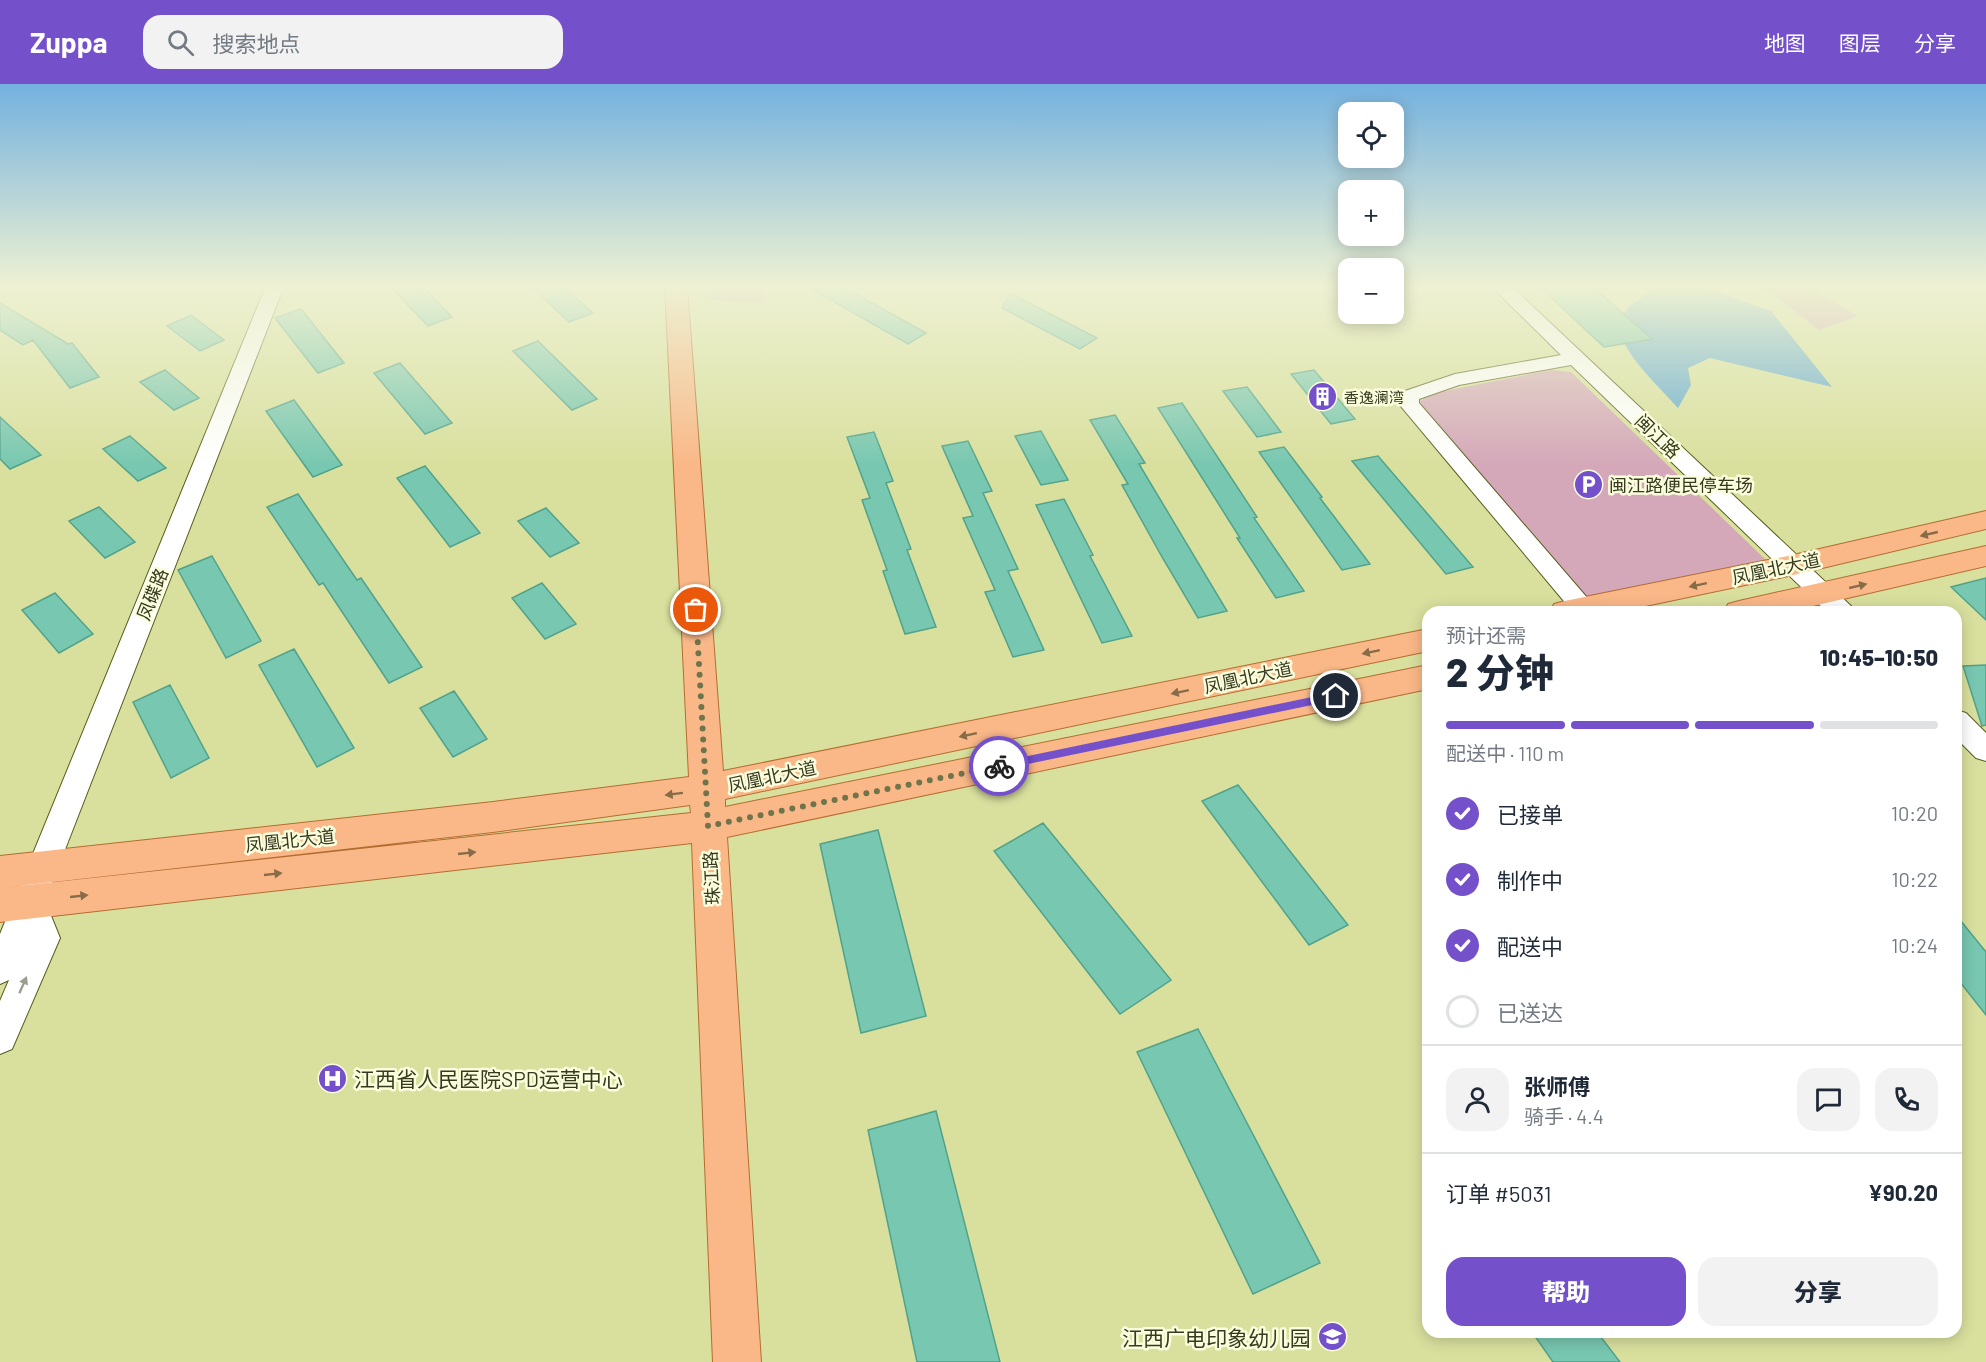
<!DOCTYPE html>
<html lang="zh">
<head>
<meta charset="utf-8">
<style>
	:root { --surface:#fff; --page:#f2f2f3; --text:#1f2937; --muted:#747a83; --line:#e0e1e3; --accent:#7450ca }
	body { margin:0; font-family:Barlow,"Noto Sans SC",sans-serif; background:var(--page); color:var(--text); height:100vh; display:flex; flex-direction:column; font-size:22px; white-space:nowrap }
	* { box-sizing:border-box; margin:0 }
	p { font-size:20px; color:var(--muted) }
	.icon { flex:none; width:33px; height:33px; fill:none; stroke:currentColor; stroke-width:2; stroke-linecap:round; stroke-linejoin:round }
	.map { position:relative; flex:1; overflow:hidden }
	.details { position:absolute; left:1422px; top:522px; width:540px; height:732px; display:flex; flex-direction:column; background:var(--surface); border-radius:18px; box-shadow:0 3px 15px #0003 }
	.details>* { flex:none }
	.controls { position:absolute; left:1338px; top:18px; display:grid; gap:12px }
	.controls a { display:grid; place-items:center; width:66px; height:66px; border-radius:12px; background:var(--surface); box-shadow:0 3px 15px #0003; font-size:30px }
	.pin { position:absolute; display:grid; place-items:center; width:51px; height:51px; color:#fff; margin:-26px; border:3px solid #fff; border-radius:50%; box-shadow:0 2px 6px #0007 }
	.courier { position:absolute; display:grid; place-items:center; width:60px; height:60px; margin:-30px; border:4px solid #7450ca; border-radius:50%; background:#fff; color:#222; box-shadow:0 2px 8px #0007 }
	.headline em { font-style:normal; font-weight:800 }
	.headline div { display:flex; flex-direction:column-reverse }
	.headline { display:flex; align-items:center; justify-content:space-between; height:102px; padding:0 24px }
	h1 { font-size:39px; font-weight:800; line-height:45px }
	.bar { display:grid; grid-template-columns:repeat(4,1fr); gap:9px 6px; align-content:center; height:72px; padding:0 24px }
	.bar i { height:8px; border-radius:4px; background:var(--line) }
	.bar .current { background:var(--accent) }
	.bar p { grid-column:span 4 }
	.line { display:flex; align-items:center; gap:15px; padding:0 24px; border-top:2px solid var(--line) }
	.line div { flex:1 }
	.round { display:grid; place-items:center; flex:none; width:63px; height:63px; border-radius:18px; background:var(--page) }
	ol { padding:0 24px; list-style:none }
	li { display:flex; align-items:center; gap:18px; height:66px }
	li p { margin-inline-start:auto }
	li .icon { padding:6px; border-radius:50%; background:var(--accent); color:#fff; stroke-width:4 }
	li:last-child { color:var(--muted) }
	li i { width:33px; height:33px; border:3px solid var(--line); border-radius:50% }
	.action { display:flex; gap:12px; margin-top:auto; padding:12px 24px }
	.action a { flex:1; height:69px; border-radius:18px; background:var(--accent); color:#fff; font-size:24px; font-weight:800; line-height:69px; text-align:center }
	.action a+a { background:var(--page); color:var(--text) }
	header { display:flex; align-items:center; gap:36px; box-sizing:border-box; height:84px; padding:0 30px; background:var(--accent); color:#fff }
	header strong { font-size:28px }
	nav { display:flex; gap:33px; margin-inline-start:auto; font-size:21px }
	.search { width:420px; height:54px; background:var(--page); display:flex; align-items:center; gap:15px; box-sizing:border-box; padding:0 21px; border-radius:18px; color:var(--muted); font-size:22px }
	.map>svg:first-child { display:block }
	.green { fill:#d4a8b9 }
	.water { fill:#67acd0 }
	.building { fill:#78c7b0; stroke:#52a28b; stroke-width:1.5 }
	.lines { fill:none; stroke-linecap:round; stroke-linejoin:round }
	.minor-casing { stroke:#585c1c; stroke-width:2 }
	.major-casing { stroke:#b46d30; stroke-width:2 }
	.minor { fill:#fff; fill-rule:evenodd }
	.major { fill:#fab888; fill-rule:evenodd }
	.oneway { fill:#866c49 }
	.oneway2 { fill:#9c9c8f }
	.route { fill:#7450ca }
	.done { stroke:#70744b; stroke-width:6; stroke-dasharray:0 10.8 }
	.labels { text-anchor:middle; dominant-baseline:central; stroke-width:5; stroke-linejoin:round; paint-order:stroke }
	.far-poi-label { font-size:15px; fill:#383a1f; stroke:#fafedd; text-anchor:start }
	.street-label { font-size:18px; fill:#383a1f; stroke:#fafedd }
	.poi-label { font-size:18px; fill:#383a1f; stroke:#fafedd; text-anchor:start }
	.near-poi-label { font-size:21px; fill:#383a1f; stroke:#fafedd; text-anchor:start }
</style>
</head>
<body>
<header>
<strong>Zuppa</strong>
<div class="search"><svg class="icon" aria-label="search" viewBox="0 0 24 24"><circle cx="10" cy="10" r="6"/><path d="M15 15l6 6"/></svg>搜索地点</div>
<nav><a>地图</a><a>图层</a><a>分享</a></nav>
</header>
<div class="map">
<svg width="1986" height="1278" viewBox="0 0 1986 1278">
	<rect width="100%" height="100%" fill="#d9e09e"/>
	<path class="green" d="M712 202H764V219L711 216Z
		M1762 202H1807L1858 232 1819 246Z
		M1551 286 1571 288 1767 477 1586 514 1422 324 1420 317 1434 309Z"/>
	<path class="water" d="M1659 202H1699L1771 227 1832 303 1710 274 1688 284 1691 301 1678 324C1662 305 1607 257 1622 232 1629 219 1647 210 1659 202Z"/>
	<path class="building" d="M390 202H422L452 233 428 242Z
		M531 202H562L593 229 569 238Z
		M806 202H842L926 249 908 260Z
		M1539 202H1592L1652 255 1604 263Z
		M1010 209 1097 254 1080 265 1002 224Z
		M0 219 68 260 72 259 99 293 70 304 33 256 23 261 0 246Z
		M301 225 344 279 318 289 275 234Z
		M191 231 224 256 200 267 167 242Z
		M538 257 597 315 572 326 513 267Z
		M400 279 452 339 425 350 374 289Z
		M165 286 199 314 174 326 140 298Z
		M1314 286 1355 335 1331 340 1291 290Z
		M1247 303 1281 348 1257 353 1223 307Z
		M294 316 342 381 313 393 266 327Z
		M1182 319 1257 433 1254 434 1304 507 1276 514 1237 454H1240L1158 324Z
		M1115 331 1145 379 1139 380 1227 527 1198 534 1162 473 1122 401 1128 400 1090 336Z
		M0 333 41 371 10 385 0 375Z
		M1041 347 1068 396 1041 401 1015 352Z
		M874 348 893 397 886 399 911 465 907 466 936 543 905 550 883 487 887 486 862 416 870 414 847 353Z
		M130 352 166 384 138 397 103 365Z
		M968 357 992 407 983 409 1018 485 1008 487 1044 566 1013 573 985 508 995 506 963 434 973 432 942 362Z
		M1284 363 1322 413 1320 414 1370 480 1342 486 1259 368Z
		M1378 372 1473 483 1446 490 1352 377Z
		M425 382 480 449 450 463 397 394Z
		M298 410 357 496 361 494 422 583 389 599 323 499 319 501 267 423Z
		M1064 415 1093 471 1090 472 1132 552 1102 559 1036 421Z
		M99 423 135 458 105 474 69 437Z
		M546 424 579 459 550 473 518 437Z
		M212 472 261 557 226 574 178 486Z
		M1986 494V536L1951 503Z
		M542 499 576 540 545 555 512 514Z
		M55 509 93 550 59 569 22 526Z
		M294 565 354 664 317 683 259 581Z
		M1986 581V641L1982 642 1963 582Z
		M170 601 209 674 171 694 133 618Z
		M454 607 487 655 453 673 420 624Z
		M1238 701 1348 841 1309 861 1202 717Z
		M1043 739 1171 896 1120 930 994 767Z
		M878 746 926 932 861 949 820 760Z
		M1956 831 1986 868V931L1956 893Z
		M1198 945 1320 1179 1253 1210 1137 968Z
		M936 1027 1000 1278H917L868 1046Z
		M1532 1248H1597L1620 1278H1553Z"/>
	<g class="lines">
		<defs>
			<path id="minor" d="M266 202H284L45 817 60 854 12 965 0 970V917L9 896 0 900V850Z
				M1491 202H1511L1851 522 1854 528H1827L1571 281 1459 301 1419 315V319L1596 524 1594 528H1573L1399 320V312L1402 308 1455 290 1561 271Z
				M1956 626 1966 629 1986 649V677L1976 674 1956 654Z"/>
			<path id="major" d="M665 202H687L723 687 1428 545V567L725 715V723L1428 581V605L727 753 761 1278H713L692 759 0 838V804L691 729 690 721 493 748 0 804V772L493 718 689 693Z
				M1986 427V445L1793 491 1617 528H1550L1554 520 1565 517 1793 471Z
				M1986 462V482L1787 528H1724L1728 520 1739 517Z"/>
		</defs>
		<use href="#minor" class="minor-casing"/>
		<use href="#major" class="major-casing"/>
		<use href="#minor" class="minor"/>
		<use href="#major" class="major"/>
	</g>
	<defs><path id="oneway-solid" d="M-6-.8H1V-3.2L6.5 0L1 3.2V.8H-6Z" transform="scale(1.5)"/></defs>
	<g class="oneway">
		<use href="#oneway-solid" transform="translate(1929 450) rotate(167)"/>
		<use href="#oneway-solid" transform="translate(1698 501) rotate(168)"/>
		<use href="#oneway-solid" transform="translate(1858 502) rotate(-13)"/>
		<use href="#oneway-solid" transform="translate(1371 568) rotate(168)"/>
		<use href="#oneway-solid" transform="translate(1180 608) rotate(168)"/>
		<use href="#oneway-solid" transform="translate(968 651) rotate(168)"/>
		<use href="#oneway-solid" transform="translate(674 710) rotate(173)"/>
		<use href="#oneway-solid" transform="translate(467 769) rotate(-6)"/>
		<use href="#oneway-solid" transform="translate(273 790) rotate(-6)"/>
		<use href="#oneway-solid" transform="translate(79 812) rotate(-6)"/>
	</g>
	<use class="oneway2" href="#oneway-solid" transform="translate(23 901) rotate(-66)"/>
	<linearGradient id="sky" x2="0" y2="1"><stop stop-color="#74b1de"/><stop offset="0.53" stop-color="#eef1d3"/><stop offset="1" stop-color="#eef1d3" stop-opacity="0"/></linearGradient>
	<rect width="1986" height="381" fill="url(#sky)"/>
	<path class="route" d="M1336 608 1340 612 1336 616 999 686 994 682 999 678Z"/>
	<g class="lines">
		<path class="done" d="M696 526 708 742 999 682"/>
	</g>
	<defs>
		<symbol id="building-disc" viewBox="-11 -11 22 22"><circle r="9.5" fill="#7450ca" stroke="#fafedd"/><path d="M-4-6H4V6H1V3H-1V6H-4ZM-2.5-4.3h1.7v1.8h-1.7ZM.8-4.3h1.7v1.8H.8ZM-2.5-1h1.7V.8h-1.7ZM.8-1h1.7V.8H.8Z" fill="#fff"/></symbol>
		<symbol id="parking-disc" viewBox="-11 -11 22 22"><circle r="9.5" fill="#7450ca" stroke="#fafedd"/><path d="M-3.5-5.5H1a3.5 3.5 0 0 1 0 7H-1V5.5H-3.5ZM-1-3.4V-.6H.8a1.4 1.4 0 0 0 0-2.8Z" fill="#fff"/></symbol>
		<symbol id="hospital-disc" viewBox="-11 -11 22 22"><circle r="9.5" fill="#7450ca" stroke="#fafedd"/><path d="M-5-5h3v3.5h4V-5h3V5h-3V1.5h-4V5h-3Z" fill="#fff"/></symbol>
		<symbol id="school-disc" viewBox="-11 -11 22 22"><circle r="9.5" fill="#7450ca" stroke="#fafedd"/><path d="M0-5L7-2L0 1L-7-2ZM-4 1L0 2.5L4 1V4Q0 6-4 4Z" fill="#fff"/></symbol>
	</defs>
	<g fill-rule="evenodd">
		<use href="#building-disc" x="1306" y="296" width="33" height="33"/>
		<use href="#parking-disc" x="1572" y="384" width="33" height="33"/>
		<use href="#hospital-disc" x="316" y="978" width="33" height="33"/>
		<use href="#school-disc" x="1316" y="1236" width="33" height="33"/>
	</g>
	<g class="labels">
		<g class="far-poi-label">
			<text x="1344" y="313">香逸澜湾</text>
		</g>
		<g class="street-label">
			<text transform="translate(1658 352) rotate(44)">闽江路</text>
			<text transform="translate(1776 484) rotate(-12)">凤凰北大道</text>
			<text transform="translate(152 510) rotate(-68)">凤碟路</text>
			<text transform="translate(1248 593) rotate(-12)">凤凰北大道</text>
			<text transform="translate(772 692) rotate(-12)">凤凰北大道</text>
			<text transform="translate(290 756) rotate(-6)">凤凰北大道</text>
			<text transform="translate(711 794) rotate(-93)">珠江路</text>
		</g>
		<g class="poi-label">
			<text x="1609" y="401">闽江路便民停车场</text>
		</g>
		<g class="near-poi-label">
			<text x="354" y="994">江西省人民医院SPD运营中心</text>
			<text x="1311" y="1253" text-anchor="end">江西广电印象幼儿园</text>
		</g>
	</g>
</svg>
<div class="controls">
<a><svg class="icon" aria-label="locate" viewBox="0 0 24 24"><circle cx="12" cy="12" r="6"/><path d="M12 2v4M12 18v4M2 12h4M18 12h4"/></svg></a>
<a>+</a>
<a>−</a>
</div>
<div class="pin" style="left:696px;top:526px;background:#ea580c"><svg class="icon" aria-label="bag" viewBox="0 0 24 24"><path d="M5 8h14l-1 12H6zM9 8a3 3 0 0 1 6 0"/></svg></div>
<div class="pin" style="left:1336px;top:612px;background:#1f2937"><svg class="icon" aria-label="home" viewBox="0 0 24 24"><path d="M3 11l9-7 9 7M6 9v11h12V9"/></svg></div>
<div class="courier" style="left:999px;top:682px"><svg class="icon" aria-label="bike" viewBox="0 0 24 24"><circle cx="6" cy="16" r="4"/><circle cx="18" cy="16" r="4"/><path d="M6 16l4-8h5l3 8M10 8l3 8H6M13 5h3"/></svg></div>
<section class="details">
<div class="headline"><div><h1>2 分钟</h1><p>预计还需</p></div><em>10:45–10:50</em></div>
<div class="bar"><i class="current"></i><i class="current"></i><i class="current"></i><i></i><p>配送中 · 110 m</p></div>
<ol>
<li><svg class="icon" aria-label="check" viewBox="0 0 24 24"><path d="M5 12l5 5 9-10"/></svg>已接单<p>10:20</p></li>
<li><svg class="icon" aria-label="check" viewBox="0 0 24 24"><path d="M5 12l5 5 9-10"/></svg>制作中<p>10:22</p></li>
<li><svg class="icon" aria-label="check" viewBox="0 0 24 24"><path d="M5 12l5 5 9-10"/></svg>配送中<p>10:24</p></li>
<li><i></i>已送达</li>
</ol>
<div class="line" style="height:108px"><a class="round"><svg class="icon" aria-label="person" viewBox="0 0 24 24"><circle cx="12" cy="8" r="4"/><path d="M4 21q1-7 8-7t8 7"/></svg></a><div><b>张师傅</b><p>骑手 · 4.4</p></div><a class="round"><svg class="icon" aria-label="chat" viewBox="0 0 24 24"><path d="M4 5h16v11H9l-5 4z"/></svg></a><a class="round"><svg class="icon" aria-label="phone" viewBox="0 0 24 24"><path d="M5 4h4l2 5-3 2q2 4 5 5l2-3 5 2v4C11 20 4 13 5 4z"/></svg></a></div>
<div class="line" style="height:78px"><div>订单 #5031</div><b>¥90.20</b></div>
<div class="action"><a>帮助</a><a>分享</a></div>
</section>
</div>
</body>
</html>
